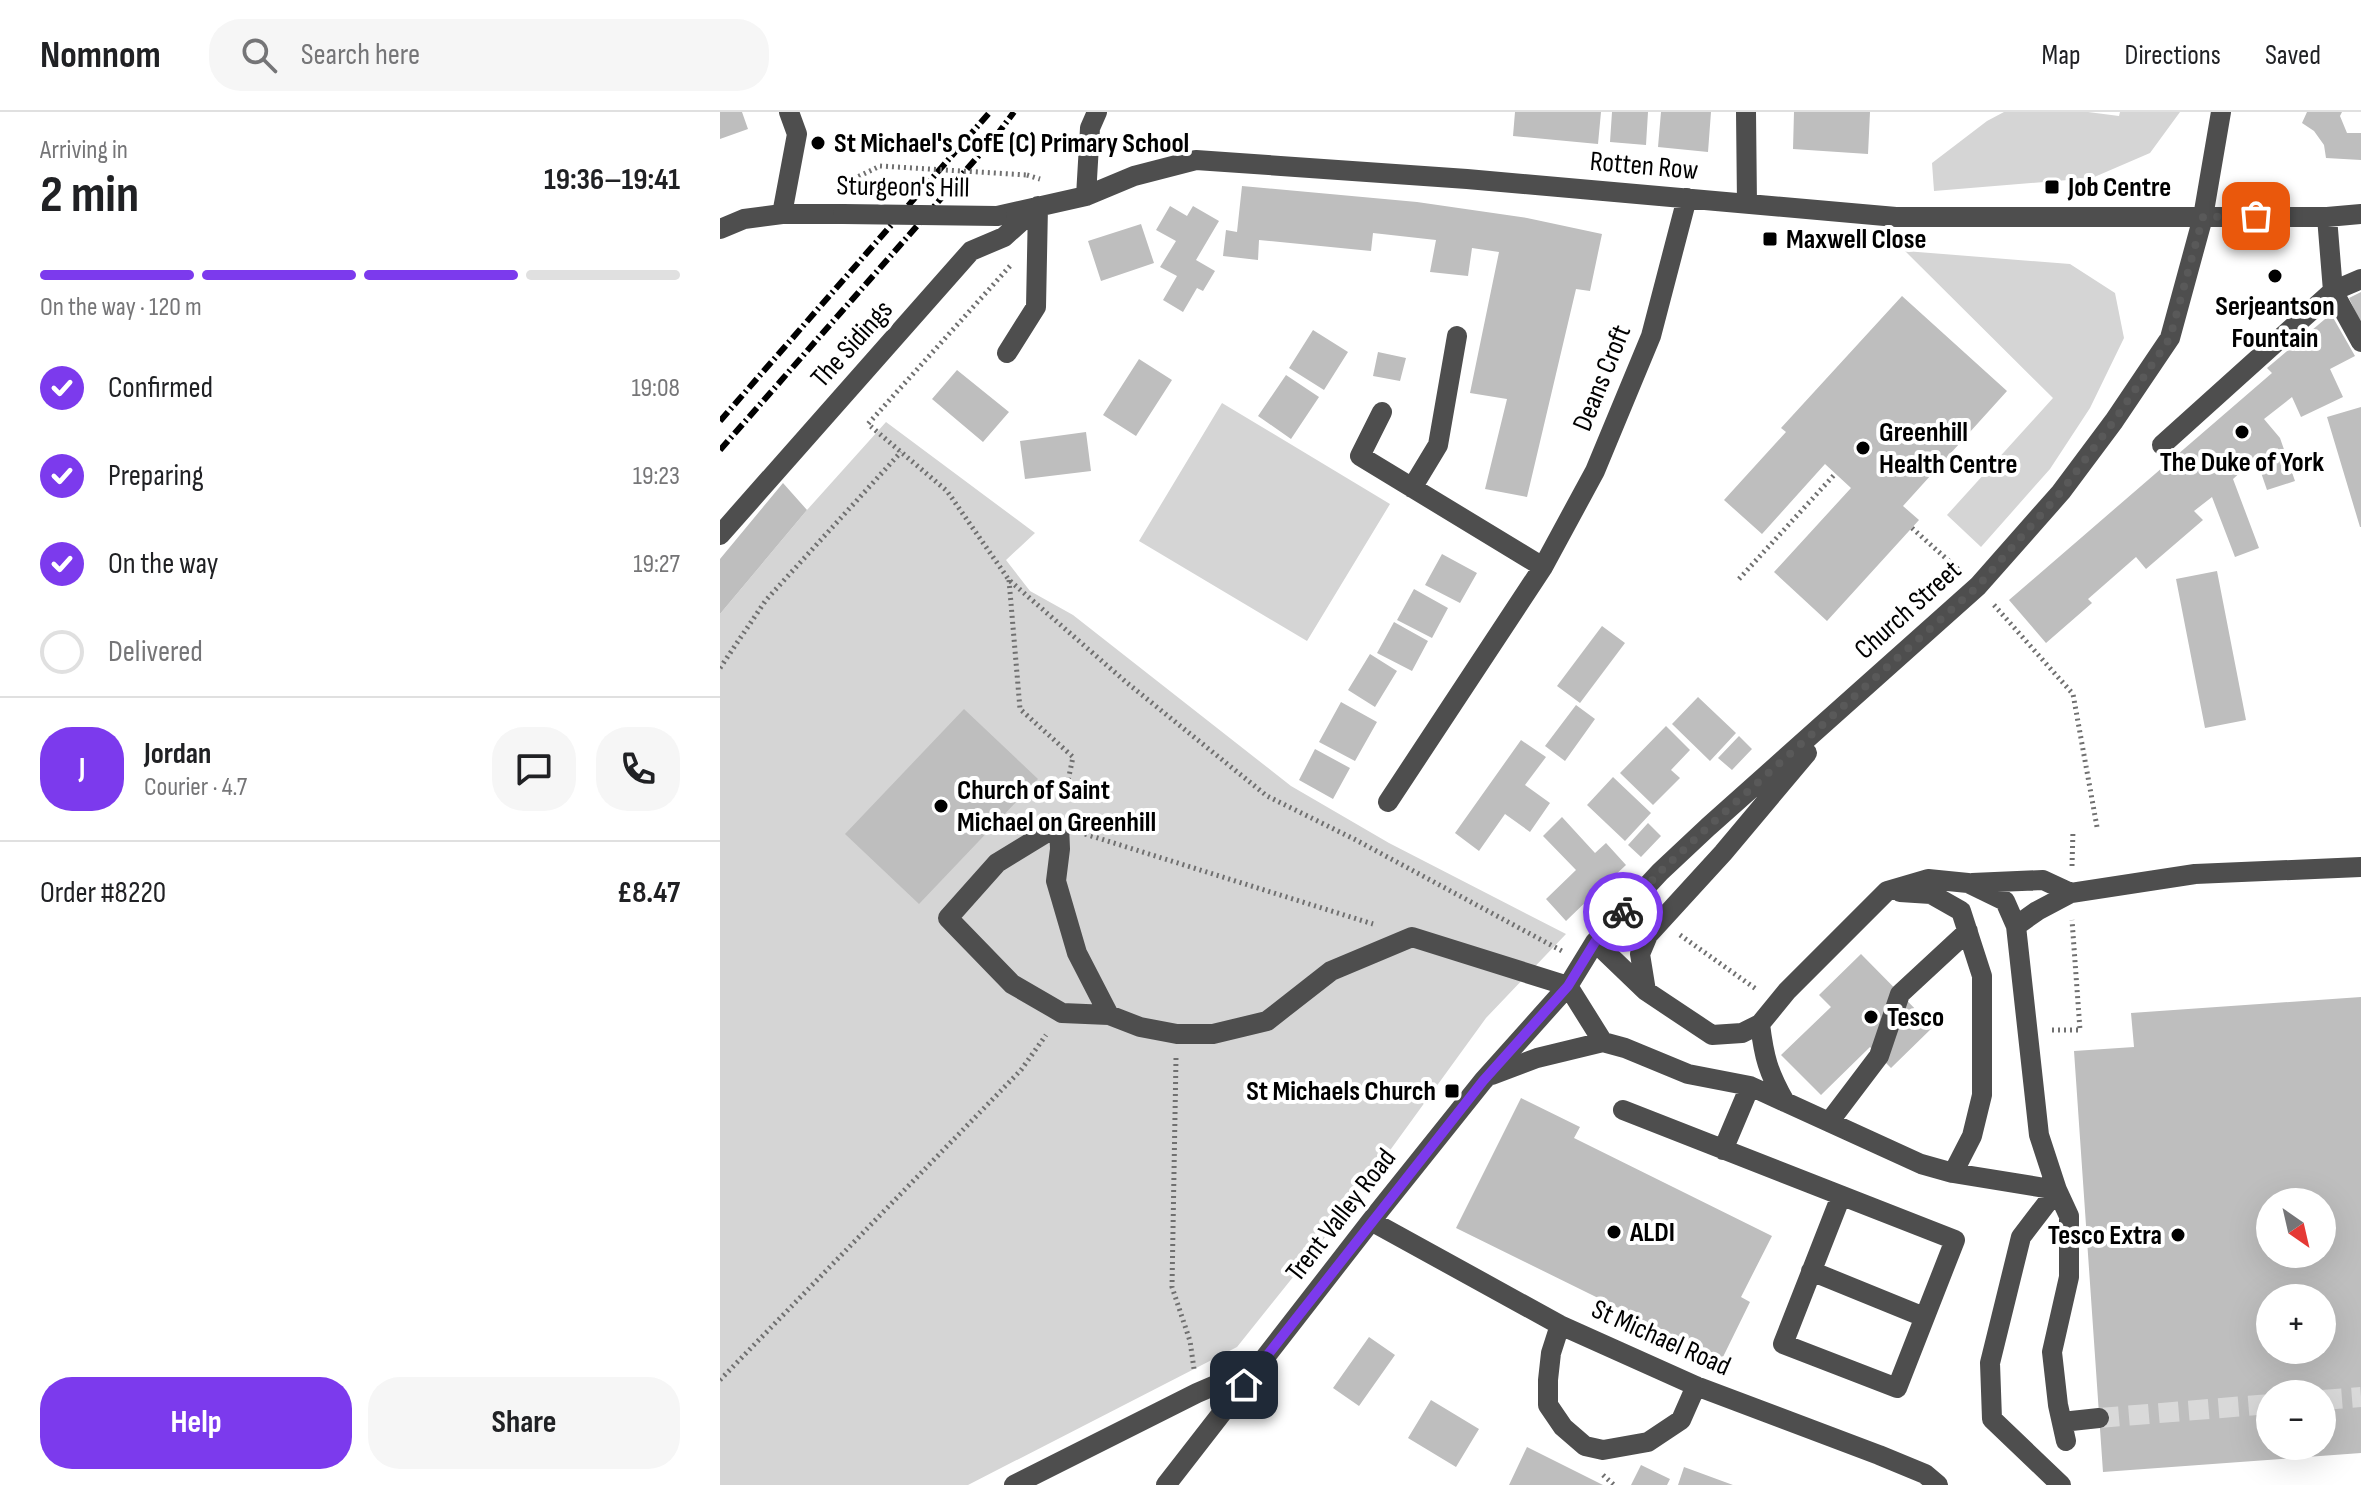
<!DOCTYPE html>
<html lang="en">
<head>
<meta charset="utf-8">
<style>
	:root { --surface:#fff; --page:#f6f6f6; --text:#202124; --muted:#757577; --line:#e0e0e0; --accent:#7c3aed }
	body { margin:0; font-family:"Sofia Sans Condensed",sans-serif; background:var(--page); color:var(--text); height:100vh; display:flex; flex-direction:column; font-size:30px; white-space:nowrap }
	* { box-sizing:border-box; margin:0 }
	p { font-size:26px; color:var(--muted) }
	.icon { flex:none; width:44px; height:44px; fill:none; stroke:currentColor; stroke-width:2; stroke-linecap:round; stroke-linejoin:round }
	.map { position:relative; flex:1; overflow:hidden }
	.sheet { display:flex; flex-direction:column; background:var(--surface); width:720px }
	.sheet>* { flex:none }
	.needle { width:52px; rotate:146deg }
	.controls { position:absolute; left:1536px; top:1076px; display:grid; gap:16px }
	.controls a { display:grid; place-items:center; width:80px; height:80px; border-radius:50%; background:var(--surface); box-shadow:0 8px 32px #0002; font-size:40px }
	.pin { position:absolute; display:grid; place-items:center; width:68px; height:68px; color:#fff; margin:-34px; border-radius:16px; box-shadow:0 4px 12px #0006 }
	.courier { position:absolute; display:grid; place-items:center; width:80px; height:80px; margin:-40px; border:6px solid #7c3aed; border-radius:50%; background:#fff; color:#222; box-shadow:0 2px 10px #0007 }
	.headline em { font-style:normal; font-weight:700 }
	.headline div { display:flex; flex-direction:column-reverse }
	.headline { display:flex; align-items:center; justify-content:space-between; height:136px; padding:0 40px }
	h1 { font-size:52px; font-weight:700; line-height:60px }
	.bar { display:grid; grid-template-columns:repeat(4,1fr); gap:12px 8px; align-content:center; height:96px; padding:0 40px }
	.bar i { height:10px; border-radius:6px; background:var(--line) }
	.bar .active { background:var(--accent) }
	.bar p { grid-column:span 4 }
	.line { display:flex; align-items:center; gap:20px; padding:0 40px; border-top:2px solid var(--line) }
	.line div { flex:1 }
	.round { display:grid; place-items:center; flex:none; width:84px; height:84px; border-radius:32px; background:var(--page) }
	ol { padding:0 40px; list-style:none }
	li { display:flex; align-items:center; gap:24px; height:88px }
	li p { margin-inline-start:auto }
	li .icon { padding:8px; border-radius:50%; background:var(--accent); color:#fff; stroke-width:4 }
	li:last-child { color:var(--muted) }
	li i { width:44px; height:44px; border:4px solid var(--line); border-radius:50% }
	.primary-button { display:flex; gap:16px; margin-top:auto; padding:16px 40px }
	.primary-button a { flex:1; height:92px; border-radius:32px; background:var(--accent); color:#fff; font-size:32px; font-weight:700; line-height:92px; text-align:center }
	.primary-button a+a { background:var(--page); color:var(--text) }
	header { display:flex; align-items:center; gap:48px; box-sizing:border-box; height:112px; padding:0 40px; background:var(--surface); border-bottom:2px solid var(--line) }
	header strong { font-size:38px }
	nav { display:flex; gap:44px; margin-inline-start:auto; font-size:28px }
	.search { width:560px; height:72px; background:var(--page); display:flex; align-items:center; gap:20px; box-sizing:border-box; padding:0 28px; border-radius:32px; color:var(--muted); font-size:30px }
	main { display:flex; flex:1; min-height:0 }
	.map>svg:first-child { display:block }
	.green { fill:#d5d5d5 }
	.building { fill:#bebebe; fill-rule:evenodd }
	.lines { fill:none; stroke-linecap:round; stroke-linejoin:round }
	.minor-tunnel { stroke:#d9d9d9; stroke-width:20; stroke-dasharray:20 10; stroke-linecap:butt }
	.path { stroke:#707070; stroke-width:5; stroke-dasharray:2 4; stroke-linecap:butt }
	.minor { stroke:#4e4e4e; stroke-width:20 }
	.rail { stroke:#000; stroke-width:6; stroke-dasharray:12 4 2 4; stroke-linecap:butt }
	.path-bridge { stroke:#707070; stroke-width:5; stroke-dasharray:2 4; stroke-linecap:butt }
	.minor-bridge { stroke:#4e4e4e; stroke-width:20 }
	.done { stroke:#595959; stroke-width:8; stroke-dasharray:0 14.4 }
	.route { stroke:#7c3aed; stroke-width:10 }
	.poi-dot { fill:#000; stroke:#fff; stroke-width:3 }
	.labels { text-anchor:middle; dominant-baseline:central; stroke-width:8; stroke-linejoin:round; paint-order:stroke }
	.poi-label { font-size:28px; font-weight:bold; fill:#000; stroke:#fff; text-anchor:start }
	.street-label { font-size:28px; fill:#000; stroke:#fff }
</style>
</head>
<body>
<header>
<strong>Nomnom</strong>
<div class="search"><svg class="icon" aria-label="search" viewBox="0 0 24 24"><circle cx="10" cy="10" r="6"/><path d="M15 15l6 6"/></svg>Search here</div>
<nav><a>Map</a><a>Directions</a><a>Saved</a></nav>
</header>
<main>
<section class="sheet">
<div class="headline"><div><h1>2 min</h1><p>Arriving in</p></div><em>19:36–19:41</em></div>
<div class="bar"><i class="active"></i><i class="active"></i><i class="active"></i><i></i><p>On the way · 120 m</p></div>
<ol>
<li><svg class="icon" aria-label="check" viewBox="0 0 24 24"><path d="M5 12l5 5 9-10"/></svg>Confirmed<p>19:08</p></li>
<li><svg class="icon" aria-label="check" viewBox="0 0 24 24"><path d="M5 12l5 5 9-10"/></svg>Preparing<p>19:23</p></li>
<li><svg class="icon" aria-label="check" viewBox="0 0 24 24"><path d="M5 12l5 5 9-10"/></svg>On the way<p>19:27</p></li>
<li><i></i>Delivered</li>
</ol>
<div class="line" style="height:144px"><b class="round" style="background:var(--accent);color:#fff">J</b><div><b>Jordan</b><p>Courier · 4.7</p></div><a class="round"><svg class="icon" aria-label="chat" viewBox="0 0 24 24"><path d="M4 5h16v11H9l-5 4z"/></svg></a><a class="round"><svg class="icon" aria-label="phone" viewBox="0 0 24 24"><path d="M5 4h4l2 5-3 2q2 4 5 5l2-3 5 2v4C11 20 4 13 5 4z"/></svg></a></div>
<div class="line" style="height:104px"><div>Order #8220</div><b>£8.47</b></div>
<div class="primary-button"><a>Help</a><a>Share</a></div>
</section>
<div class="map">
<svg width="1641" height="1373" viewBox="0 0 1641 1373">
	<rect width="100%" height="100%" fill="#fff"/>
	<path class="green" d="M1284 0H1368L1399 4 1400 0H1460L1430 41 1372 66 1214 79 1212 51 1267 9Z
		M1185 139 1350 152 1395 181 1404 226 1370 296 1330 357 1261 435 1227 403 1333 286Z
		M502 291 670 392 587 529 419 429Z
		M166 310 315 421 286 448 310 479 353 503 571 674 669 731 846 822 766 906 626 1099 517 1235 248 1373H0V502L87 398Z"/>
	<path class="building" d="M0 0H22L28 17 0 27Z
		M795 0H881L878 32 793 24Z
		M892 0H928L926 33 890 30Z
		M941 0H991L988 40 938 35Z
		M1074 0H1150L1148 42 1073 37Z
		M1587 0H1622L1620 4 1627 21H1641V48L1606 46 1604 33 1594 19 1582 11Z
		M522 74 697 90 807 106 882 122 870 179 856 177 807 385 765 377 787 287 750 281 779 140 752 136 748 164 710 160 716 128 653 121 651 139 539 128 538 148 503 144 506 118 517 120Z
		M450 94 467 104 473 94 499 109 476 148 495 159 483 179 477 176 463 200 443 188 457 164 440 155 456 129 436 118Z
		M421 112 434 151 381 169 368 129Z
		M1641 180V212L1629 186Z
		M1182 184 1287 279 1183 394 1199 408 1107 509 1054 460 1131 376 1105 352 1042 422 1004 388 1066 320 1061 316Z
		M1611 202 1635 244 1610 257 1623 285 1581 305 1572 285 1544 307 1560 326 1575 369 1547 378 1536 346 1513 367 1539 436 1515 445 1492 385 1474 399 1483 408 1426 457 1416 445 1368 487 1372 491 1326 531 1289 488 1552 261 1547 256Z
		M593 218 628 240 604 278 569 256Z
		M658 240 686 246 680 269 653 264Z
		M419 247 452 268 416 324 383 303Z
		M237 258 289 300 263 330 212 287Z
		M566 263 599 285 571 327 538 304Z
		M1641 295V415H1640L1607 305Z
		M366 320 371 359 305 367 300 329Z
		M63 371 87 398 0 502V447Z
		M722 442 757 461 740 491 705 473Z
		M1497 459 1526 608 1485 616 1456 467Z
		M694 477 728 496 712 526 677 508Z
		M674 510 708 529 692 559 657 541Z
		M882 514 905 531 860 591 837 574Z
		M650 542 677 559 655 595 628 578Z
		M978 585 1016 621 990 649 952 612Z
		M621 590 657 610 635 649 599 630Z
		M856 593 875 607 845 649 825 634Z
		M244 597 318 667 199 792 125 722Z
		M946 614 970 638 951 658 960 666 933 693 900 661Z
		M1019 624 1032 637 1012 658 998 646Z
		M801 628 826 645 805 673 830 691 810 720 785 702 759 739 735 721Z
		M595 637 630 656 613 687 579 668Z
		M893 665 931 701 905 729 867 693Z
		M842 705 875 741 886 731 906 753 892 766 895 769 877 786 874 782 846 809 826 787 856 758 823 724Z
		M928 711 941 724 921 745 908 733Z
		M1141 842 1213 915 1171 956 1150 935 1101 983 1061 943 1111 895 1099 883Z
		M1641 885V1341L1383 1360 1354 939 1414 935 1411 901ZM1550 1090H1602V1142H1550ZM1550 1186H1602V1238H1550ZM1550 1282H1602V1334H1550Z
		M801 986 860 1015 854 1026 1052 1124 1021 1185 1030 1190 1002 1247 736 1116Z
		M649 1225 675 1243 639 1294 613 1276Z
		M711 1288 759 1317 736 1355 688 1326Z
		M807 1335 883 1373H789Z
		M921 1353 950 1367 947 1373H911Z
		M964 1355 1013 1373H958Z"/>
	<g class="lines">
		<path class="minor-tunnel" d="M1602 1288 1641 1285
			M1379 1306 1550 1292"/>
		<path class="path" d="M307 63 320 67
			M117 75 160 54
			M290 154 148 312 227 379 289 468 406 570 547 684 636 728 842 839
			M1192 416 1239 458
			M1019 467 1115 362
			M289 468 300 597 353 645 344 688
			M1274 493 1353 582 1377 715
			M0 556 46 488 181 340
			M365 722 653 812
			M1352 754 1353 718
			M960 823 1036 877
			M1332 918H1360L1352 808
			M456 946 452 1175 470 1229 474 1257
			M0 1268 301 958 326 923
			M883 1363 894 1373"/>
		<path class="minor" d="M1026 0 1027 92
			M366 84 370 16 377 0
			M62 102 77 22 69 0
			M277 104 366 84 414 64 476 48 747 67 1176 105H1607L1641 102
			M1607 105 1613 179 1641 230
			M0 117 24 107 62 102H123
			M287 241 316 195 318 94
			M662 300 640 344 823 455
			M1442 333 1613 179 1641 167
			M692 376 718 333 737 224
			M0 423 251 139 284 125 315 97
			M668 690 823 455 875 359 931 224 967 86
			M1252 771 1323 768 1351 781 1475 762 1641 755
			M1180 780 1211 782 1241 799 1262 864V983L1252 1024 1233 1061
			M1296 814 1317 799 1351 781
			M875 830 926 879 992 923 1022 921 1040 912 1067 879 1167 779 1208 767 1248 771 1285 789 1296 814 1319 1023 1337 1078 1349 1104V1165L1332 1240 1338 1293 1346 1329
			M926 879 920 842 928 823 1003 741 1087 641
			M389 903 357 841 336 769 340 737 339 713 277 751 228 806 292 872 342 901 389 903 420 915 457 922H493L547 909 611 859 692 825 848 874 883 930 905 936 968 962 1030 974 1201 1052 1233 1061 1337 1078
			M1040 912C1044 945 1048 960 1065 990
			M772 963 817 946 883 930
			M903 998C1013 1042 1124 1085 1235 1128L1177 1276 1063 1232 1121 1084
			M1109 1010 1159 944 1180 882 1248 819
			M1003 1038 1030 974
			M1337 1078 1301 1125 1270 1251 1272 1307 1341 1373
			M651 1109 840 1213 976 1274 1159 1343 1205 1362 1218 1373
			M1091 1159 1204 1205
			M840 1213 831 1241 828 1268V1293L843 1315 865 1334 883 1338 928 1330 961 1308 976 1274
			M1342 1310 1379 1306
			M294 1373 477 1281 533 1257
			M446 1373 651 1109 763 969 848 874 875 830 940 760 988 715 1258 474 1341 380 1394 309 1450 226 1483 105 1501 0"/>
		<path class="rail" d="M0 309 270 0
			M0 338 276 24 294 0"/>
		<path class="path-bridge" d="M160 54 307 63"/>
		<path class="minor-bridge" d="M123 102 277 104"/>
	</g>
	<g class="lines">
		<path class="done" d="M903 800 940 760 988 715 1258 474 1341 380 1394 309 1450 226 1483 105 1536 104"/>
		<path class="route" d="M524 1273 763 969 848 874 875 830 903 800"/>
	</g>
	<g class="poi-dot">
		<circle cx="98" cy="31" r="8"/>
		<rect x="1324" y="67" width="16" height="16" rx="4"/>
		<rect x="1042" y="119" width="16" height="16" rx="4"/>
		<circle cx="1555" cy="164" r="8"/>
		<circle cx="1522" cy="320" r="8"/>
		<circle cx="1143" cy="336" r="8"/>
		<circle cx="221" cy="694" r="8"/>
		<circle cx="1151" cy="905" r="8"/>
		<rect x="724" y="971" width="16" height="16" rx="4"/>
		<circle cx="894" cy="1120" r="8"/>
		<circle cx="1458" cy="1123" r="8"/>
	</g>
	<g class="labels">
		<g class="poi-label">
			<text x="114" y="31">St Michael's CofE (C) Primary School</text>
			<text x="1348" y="75">Job Centre</text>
			<text x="1066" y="127">Maxwell Close</text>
			<text x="1555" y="194" text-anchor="middle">Serjeantson<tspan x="1555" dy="32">Fountain</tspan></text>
			<text x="1159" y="320">Greenhill<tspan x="1159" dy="32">Health Centre</tspan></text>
			<text x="1522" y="350" text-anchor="middle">The Duke of York</text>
			<text x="237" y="678">Church of Saint<tspan x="237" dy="32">Michael on Greenhill</tspan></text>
			<text x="1167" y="905">Tesco</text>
			<text x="716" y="979" text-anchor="end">St Michaels Church</text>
			<text x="910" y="1120">ALDI</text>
			<text x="1442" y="1123" text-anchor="end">Tesco Extra</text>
		</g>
		<g class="street-label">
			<text transform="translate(924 54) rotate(5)">Rotten Row</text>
			<text transform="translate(183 75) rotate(1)">Sturgeon's Hill</text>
			<text transform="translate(132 232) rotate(-48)">The Sidings</text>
			<text transform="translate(882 266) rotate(-68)">Deans Croft</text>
			<text transform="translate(1188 498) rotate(-42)">Church Street</text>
			<text transform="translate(621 1103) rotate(-52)">Trent Valley Road</text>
			<text transform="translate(941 1226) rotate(24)">St Michael Road</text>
		</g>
	</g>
</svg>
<div class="controls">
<a><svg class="needle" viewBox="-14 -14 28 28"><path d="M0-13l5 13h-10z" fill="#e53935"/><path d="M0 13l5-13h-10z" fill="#757577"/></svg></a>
<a>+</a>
<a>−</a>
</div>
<div class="pin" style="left:1536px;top:104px;background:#ea580c"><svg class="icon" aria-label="bag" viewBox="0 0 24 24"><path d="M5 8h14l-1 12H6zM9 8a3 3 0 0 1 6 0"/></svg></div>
<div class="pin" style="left:524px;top:1273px;background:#1f2937"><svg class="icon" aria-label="home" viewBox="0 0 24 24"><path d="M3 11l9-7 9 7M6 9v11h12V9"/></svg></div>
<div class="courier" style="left:903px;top:800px"><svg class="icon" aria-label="bike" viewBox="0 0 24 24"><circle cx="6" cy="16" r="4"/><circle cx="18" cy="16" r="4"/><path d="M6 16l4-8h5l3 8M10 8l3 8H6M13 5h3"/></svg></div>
</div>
</main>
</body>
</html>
